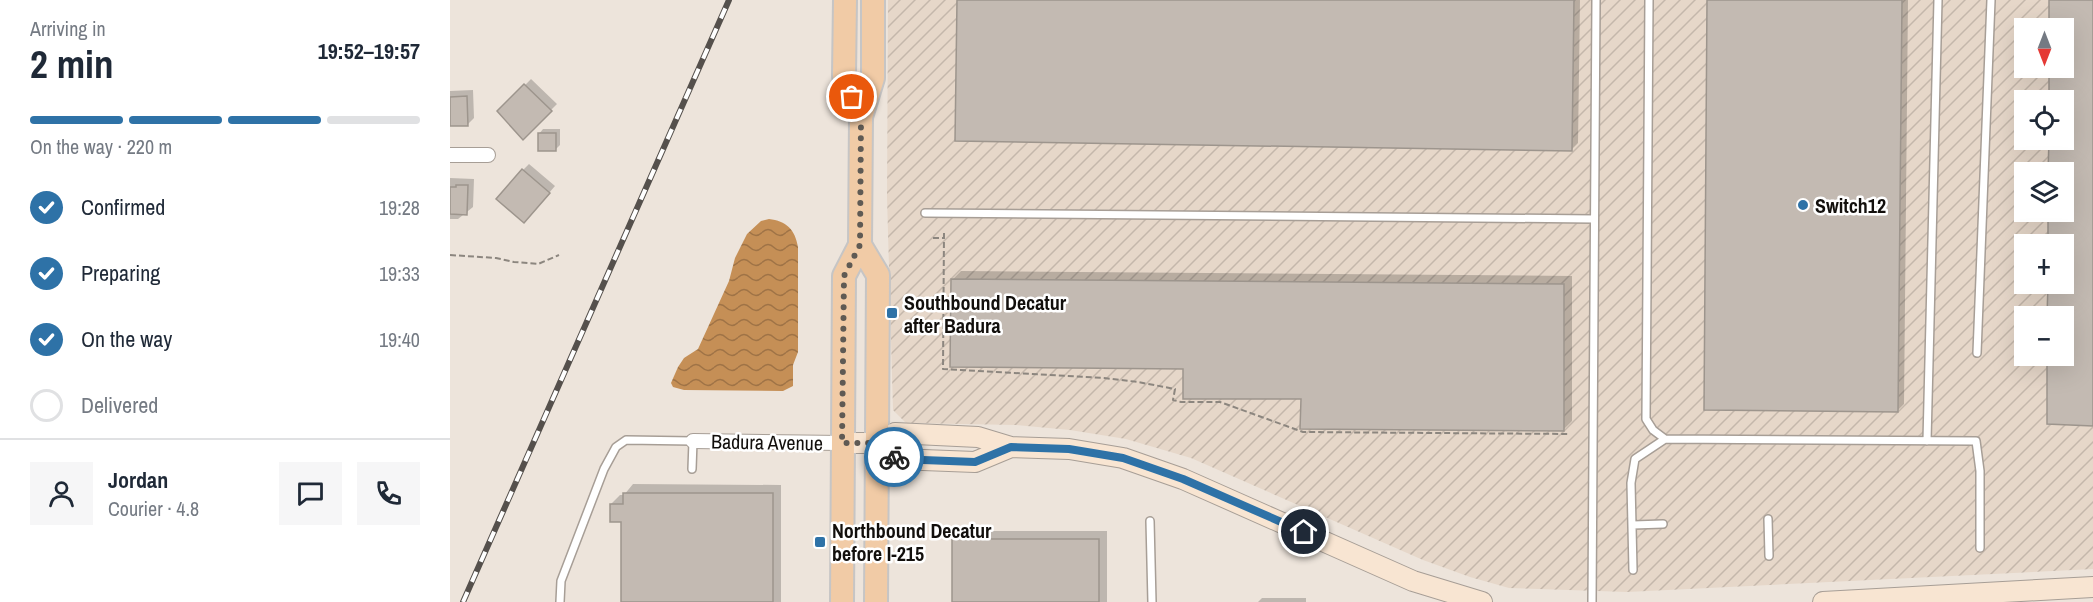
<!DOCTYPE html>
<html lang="en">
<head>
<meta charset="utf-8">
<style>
	:root { --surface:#fff; --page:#f6f6f7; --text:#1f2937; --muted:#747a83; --line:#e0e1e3; --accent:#2e72a7 }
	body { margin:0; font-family:"Archivo Narrow",sans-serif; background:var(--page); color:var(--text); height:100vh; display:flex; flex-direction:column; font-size:22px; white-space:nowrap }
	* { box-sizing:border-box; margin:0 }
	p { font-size:20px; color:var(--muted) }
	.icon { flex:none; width:33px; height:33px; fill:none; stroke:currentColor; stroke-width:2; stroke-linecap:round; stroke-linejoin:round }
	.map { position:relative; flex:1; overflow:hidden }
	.sheet { display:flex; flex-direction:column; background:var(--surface); width:450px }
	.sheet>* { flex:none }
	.needle { width:39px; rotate:180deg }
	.fabs { position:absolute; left:1564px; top:18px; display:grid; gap:12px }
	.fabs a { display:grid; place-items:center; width:60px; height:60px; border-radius:0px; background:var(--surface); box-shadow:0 6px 24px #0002; font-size:30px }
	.pin { position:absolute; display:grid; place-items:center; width:51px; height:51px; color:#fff; margin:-26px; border:3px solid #fff; border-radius:50%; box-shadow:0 2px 6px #0007 }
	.courier { position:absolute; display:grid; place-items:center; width:60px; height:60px; margin:-30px; border:4px solid #2e72a7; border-radius:50%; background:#fff; color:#222; box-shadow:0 2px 8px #0007 }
	.head em { font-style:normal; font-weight:800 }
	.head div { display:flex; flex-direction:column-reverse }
	.head { display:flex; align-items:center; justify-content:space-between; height:102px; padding:0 30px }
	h1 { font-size:39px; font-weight:800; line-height:45px }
	.bar { display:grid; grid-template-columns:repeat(4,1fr); gap:9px 6px; align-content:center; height:72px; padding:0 30px }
	.bar i { height:8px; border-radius:4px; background:var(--line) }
	.bar .active { background:var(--accent) }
	.bar p { grid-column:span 4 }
	.line { display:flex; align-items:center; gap:15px; padding:0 30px; border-top:2px solid var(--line) }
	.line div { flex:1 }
	.round { display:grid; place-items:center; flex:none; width:63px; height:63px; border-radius:0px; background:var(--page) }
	ol { padding:0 30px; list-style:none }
	li { display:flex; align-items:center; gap:18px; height:66px }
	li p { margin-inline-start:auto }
	li .icon { padding:6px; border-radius:50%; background:var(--accent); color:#fff; stroke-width:4 }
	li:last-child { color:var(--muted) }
	li i { width:33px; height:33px; border:3px solid var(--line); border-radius:50% }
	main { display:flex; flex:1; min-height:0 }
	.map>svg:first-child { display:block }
	.industrial { fill:url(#industrial-furrows); fill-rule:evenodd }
	.water { fill:url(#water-waves) }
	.shadow { fill:#0003 }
	.building { fill:#c3bab2; stroke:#9d958d; stroke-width:1.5 }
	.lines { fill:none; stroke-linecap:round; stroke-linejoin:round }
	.service-casing { stroke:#a79e96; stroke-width:10 }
	.minor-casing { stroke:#a79e96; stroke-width:16 }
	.secondary-casing { stroke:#a79e96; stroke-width:22 }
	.primary-casing { stroke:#c6c5c5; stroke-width:26 }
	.path { stroke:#8c867f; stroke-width:2; stroke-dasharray:6 3; stroke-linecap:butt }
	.service { stroke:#fff; stroke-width:7 }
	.minor { stroke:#fff; stroke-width:14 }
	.secondary { stroke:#f8e5d2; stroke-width:20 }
	.primary { stroke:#f1cba6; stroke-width:22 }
	.rail-casing { stroke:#55504c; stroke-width:6 }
	.rail { stroke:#fff; stroke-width:4; stroke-dasharray:11; stroke-linecap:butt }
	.done { stroke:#5f5a54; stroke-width:6; stroke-dasharray:0 10.8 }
	.route { stroke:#2e72a7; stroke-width:8 }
	.poi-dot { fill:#2e72a7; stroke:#fff; stroke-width:2 }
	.labels { text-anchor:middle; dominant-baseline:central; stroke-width:5; stroke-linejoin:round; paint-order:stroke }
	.poi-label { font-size:20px; font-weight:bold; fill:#120f0c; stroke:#fff; text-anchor:start }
	.street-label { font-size:20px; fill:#120f0c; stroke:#fff }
</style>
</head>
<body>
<main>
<section class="sheet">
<div class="head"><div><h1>2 min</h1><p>Arriving in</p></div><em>19:52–19:57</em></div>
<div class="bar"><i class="active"></i><i class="active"></i><i class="active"></i><i></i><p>On the way · 220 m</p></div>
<ol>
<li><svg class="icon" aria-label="check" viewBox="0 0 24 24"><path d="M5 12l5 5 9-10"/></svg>Confirmed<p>19:28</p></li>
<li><svg class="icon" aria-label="check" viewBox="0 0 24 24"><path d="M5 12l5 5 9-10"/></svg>Preparing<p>19:33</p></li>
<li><svg class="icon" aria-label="check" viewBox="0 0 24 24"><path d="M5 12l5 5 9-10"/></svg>On the way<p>19:40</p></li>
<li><i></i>Delivered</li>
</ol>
<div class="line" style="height:108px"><a class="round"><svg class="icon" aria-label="person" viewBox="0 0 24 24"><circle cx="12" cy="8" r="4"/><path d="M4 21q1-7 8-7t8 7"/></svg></a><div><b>Jordan</b><p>Courier · 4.8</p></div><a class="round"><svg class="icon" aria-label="chat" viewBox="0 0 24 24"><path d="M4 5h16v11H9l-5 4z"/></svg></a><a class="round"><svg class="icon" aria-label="phone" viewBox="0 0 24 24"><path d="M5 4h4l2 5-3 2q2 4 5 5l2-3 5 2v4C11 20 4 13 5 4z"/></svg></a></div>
</section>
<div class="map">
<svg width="1643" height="602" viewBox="0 0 1643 602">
	<defs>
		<pattern id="industrial-furrows" width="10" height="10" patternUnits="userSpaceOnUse" patternTransform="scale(1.5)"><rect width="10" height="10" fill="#e6d7c9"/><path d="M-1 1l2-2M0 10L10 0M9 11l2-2" fill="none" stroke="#c4b7ab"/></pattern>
		<pattern id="water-waves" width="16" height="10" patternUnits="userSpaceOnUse" patternTransform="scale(1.5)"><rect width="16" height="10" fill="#c58f56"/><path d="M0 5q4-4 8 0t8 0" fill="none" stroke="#9f7346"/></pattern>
	</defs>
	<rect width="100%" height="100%" fill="#ede4db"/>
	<path class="industrial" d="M438 0H1643V569L1177 592 1059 588 1020 577 973 560 741 458 676 439 620 430 566 425 456 423 443 410 437 197ZM1575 28H1614V68H1575ZM1575 100H1614V140H1575ZM1575 172H1614V212H1575ZM1575 244H1614V284H1575ZM1575 316H1614V356H1575Z"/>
	<path class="water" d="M319 219C336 221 345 229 348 247V352L343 365V386L333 391 234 390 223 387 221 383 228 367 234 358 248 349 279 281 285 258 297 234 311 221Z"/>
	<path class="shadow" d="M508 0H1130L1128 143 1121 150Z
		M1259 0H1458L1454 404 1448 410Z
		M1601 0H1643V424L1598 422 1599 356H1614V316H1599V284H1614V244H1599L1600 212H1614V172H1600V140H1614V100H1600L1601 68H1614V28H1601Z
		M81 79 107 104 73 138 50 111Z
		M23 90 24 118 17 125H0V91Z
		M93 129H110V145L106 149 89 134Z
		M79 164 105 186 80 215 73 170Z
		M0 178 24 179 23 207 8 219H0Z
		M511 271 1122 276V421L1113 430 852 397 502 280Z
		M183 484 331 485V602H172L173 520 161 504 170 495H174Z
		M512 531H657V602H503L504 539Z
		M812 598H856V602H808Z"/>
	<path class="building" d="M507 0H1124L1122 151 505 141Z
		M1257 0H1452L1448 412 1254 410Z
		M1599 0H1643V426L1597 424V356H1614V316H1597L1598 284H1614V244H1598V212H1614V172H1598L1599 140H1614V100H1599V68H1614V28H1599Z
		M74 84 102 111 73 140 47 111Z
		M17 96 18 126H0V97Z
		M88 133H106V151H88Z
		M72 169 100 193 74 223 46 199Z
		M6 185H18L17 215 0 214V187H6Z
		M501 279 1114 284V431L850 429 851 399H733V369L500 367Z
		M173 493H323V602H171V522H160V504H173Z
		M502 539H649V602H502Z"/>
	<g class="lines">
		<defs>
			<path id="service" d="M1199 0 1196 419 1203 430 1215 439 1526 441 1530 471V548
				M475 213 1144 219
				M1527 353 1541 0
				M1477 441 1488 0
				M1318 519 1319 556
				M700 521 702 602
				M1183 525 1213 524
				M1183 570 1181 483 1185 459 1215 439
				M110 602 111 581 154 469 166 447 176 440 243 441 242 469
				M1142 602 1146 0"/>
			<path id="minor" d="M0 155H38
				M243 441 392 443"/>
			<path id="secondary" d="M392 443H427L445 433 528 437 561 447 619 449 673 458 733 479 963 581 1032 602
				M427 443 447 459 525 462 561 447
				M1373 602 1643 587"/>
			<path id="primary" d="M395 0 394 76 411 117
				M410 245 428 275 426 602
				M392 602 394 276 410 245 411 117 423 78V0"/>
		</defs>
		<use href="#service" class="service-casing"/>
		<use href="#minor" class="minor-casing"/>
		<use href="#secondary" class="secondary-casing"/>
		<use href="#primary" class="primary-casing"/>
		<path class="path" d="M494 233 493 369 654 378 688 382 725 389 723 400 731 402H770L853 432 1119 434
			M483 238H494
			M0 255 46 258 64 262 88 264 109 255"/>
		<use href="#service" class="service"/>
		<use href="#minor" class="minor"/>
		<use href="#secondary" class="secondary"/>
		<use href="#primary" class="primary"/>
		<defs>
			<path id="rail" d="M13 602 279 0"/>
		</defs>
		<use href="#rail" class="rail-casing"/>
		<use href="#rail" class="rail"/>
	</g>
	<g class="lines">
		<path class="done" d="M402 97 411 117 410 245 394 276 392 443H427L444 457"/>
		<path class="route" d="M444 457 447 459 525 462 561 447 619 449 673 458 733 479 854 532"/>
	</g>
	<g class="poi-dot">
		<circle cx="1353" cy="205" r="6"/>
		<rect x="436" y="307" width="12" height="12" rx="3"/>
		<rect x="364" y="536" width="12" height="12" rx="3"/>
	</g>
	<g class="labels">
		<g class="poi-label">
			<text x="1365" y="205">Switch12</text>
			<text x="454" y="302">Southbound Decatur<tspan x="454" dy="23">after Badura</tspan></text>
			<text x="382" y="530">Northbound Decatur<tspan x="382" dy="23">before I-215</tspan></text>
		</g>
		<g class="street-label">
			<text transform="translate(317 442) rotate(1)">Badura Avenue</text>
		</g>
	</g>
</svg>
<div class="fabs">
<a><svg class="needle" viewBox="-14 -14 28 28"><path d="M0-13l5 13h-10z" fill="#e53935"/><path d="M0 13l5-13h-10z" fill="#747a83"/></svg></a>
<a><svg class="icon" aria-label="locate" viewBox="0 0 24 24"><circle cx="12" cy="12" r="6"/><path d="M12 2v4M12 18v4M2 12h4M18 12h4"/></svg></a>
<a><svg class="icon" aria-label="layers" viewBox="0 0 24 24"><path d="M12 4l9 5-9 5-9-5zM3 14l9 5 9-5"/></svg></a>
<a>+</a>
<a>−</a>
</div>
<div class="pin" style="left:402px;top:97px;background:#ea580c"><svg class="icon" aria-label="bag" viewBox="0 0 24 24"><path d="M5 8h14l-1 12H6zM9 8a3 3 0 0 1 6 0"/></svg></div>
<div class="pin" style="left:854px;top:532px;background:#1f2937"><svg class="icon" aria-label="home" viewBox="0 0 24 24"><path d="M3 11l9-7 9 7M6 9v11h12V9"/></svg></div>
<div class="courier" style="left:444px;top:457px"><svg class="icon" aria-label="bike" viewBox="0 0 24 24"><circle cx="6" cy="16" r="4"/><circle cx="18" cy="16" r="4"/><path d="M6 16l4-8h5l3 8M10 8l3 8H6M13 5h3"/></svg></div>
</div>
</main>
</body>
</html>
